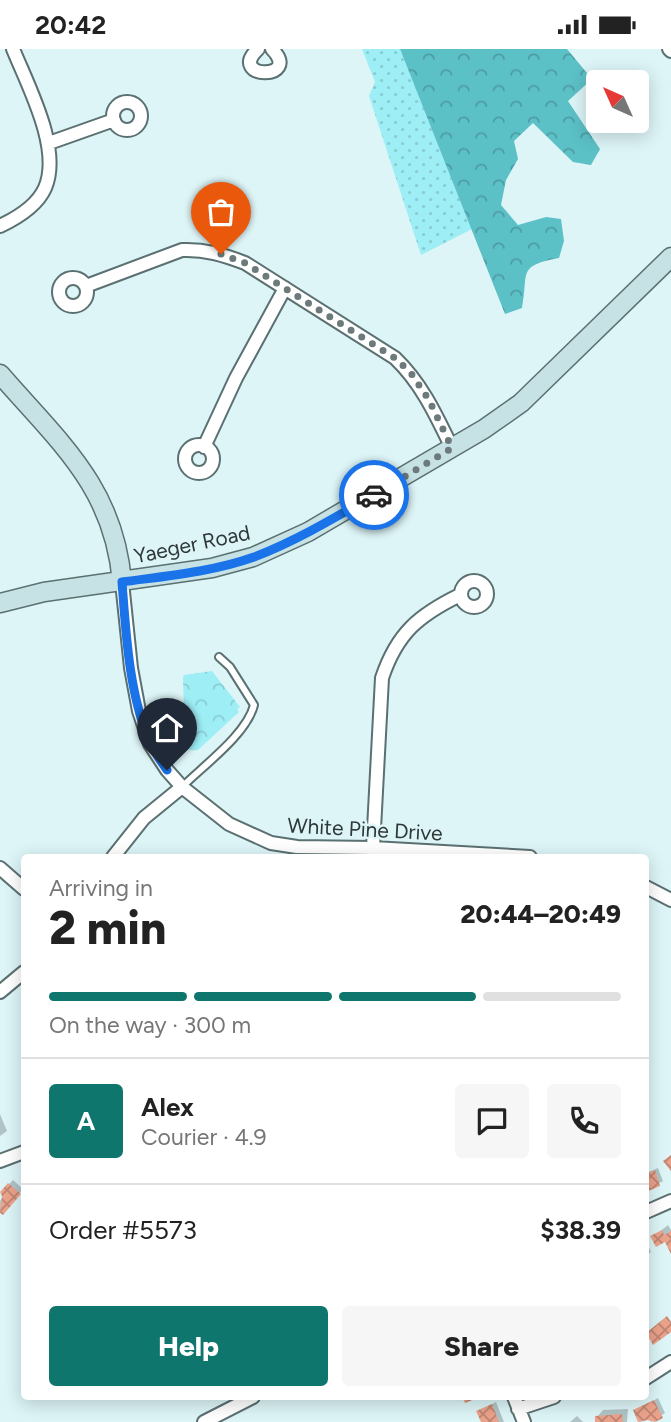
<!DOCTYPE html>
<html lang="en">
<head>
<meta charset="utf-8">
<style>
	:root { --surface:#fff; --page:#f6f6f6; --text:#222; --muted:#767676; --line:#e0e0e0; --accent:#0f766e }
	body { margin:0; font-family:Figtree,sans-serif; background:var(--page); color:var(--text); height:100vh; display:flex; flex-direction:column; font-size:26px; white-space:nowrap }
	* { box-sizing:border-box; margin:0 }
	p { font-size:23px; color:var(--muted) }
	.icon { flex:none; width:38px; height:38px; fill:none; stroke:currentColor; stroke-width:2; stroke-linecap:round; stroke-linejoin:round }
	.map { position:relative; flex:1; overflow:hidden }
	.details { position:absolute; left:21px; top:805px; width:628px; height:546px; display:flex; flex-direction:column; background:var(--surface); border-radius:7px; box-shadow:0 4px 18px #0003 }
	.details>* { flex:none }
	.needle { width:46px; rotate:315deg }
	.tools { position:absolute; left:586px; top:21px; display:grid; gap:14px }
	.tools a { display:grid; place-items:center; width:63px; height:63px; border-radius:7px; background:var(--surface); box-shadow:0 4px 18px #0003; font-size:35px }
	.pin { position:absolute; display:grid; place-items:center; width:60px; height:60px; color:#fff; margin:-72px -30px; border-radius:50% 50% 50% 0; rotate:-45deg; box-shadow:0 0 7px #0007 }
	.pin .icon { rotate:45deg }
	.courier { position:absolute; display:grid; place-items:center; width:70px; height:70px; margin:-35px; border:5px solid #1a73e8; border-radius:50%; background:#fff; color:#222; box-shadow:0 2px 9px #0007 }
	.headline em { font-style:normal; font-weight:800 }
	.headline div { display:flex; flex-direction:column-reverse }
	.headline { display:flex; align-items:center; justify-content:space-between; height:119px; padding:0 28px }
	h1 { font-size:46px; font-weight:800; line-height:52px }
	.bar { display:grid; grid-template-columns:repeat(4,1fr); gap:10px 7px; align-content:center; height:84px; padding:0 28px }
	.bar i { height:9px; border-radius:5px; background:var(--line) }
	.bar .on { background:var(--accent) }
	.bar p { grid-column:span 4 }
	.line { display:flex; align-items:center; gap:18px; padding:0 28px; border-top:2px solid var(--line) }
	.line div { flex:1 }
	.round { display:grid; place-items:center; flex:none; width:74px; height:74px; border-radius:7px; background:var(--page) }
	.cta { display:flex; gap:14px; margin-top:auto; padding:14px 28px }
	.cta a { flex:1; height:80px; border-radius:7px; background:var(--accent); color:#fff; font-size:28px; font-weight:800; line-height:80px; text-align:center }
	.cta a+a { background:var(--page); color:var(--text) }
	.status { display:flex; justify-content:space-between; align-items:center; height:49px; padding:0 35px; background:var(--surface); direction:ltr }
	.status svg { height:19px; fill:currentColor }
	.map>svg:first-child { display:block }
	.grass { fill:url(#grass-dots) }
	.forest { fill:url(#forest-crowns) }
	.park { fill:url(#park-crowns) }
	.shadow { fill:#0003 }
	.building { fill:url(#building-cross-hatch) }
	.lines { fill:none; stroke-linecap:round; stroke-linejoin:round }
	.lane-casing { stroke:#5b7071; stroke-width:10 }
	.street-casing { stroke:#5b7071; stroke-width:16 }
	.secondary-casing { stroke:#5b7071; stroke-width:21 }
	.lane { stroke:#fff; stroke-width:6 }
	.street { stroke:#fff; stroke-width:12 }
	.secondary { stroke:#c7e2e4; stroke-width:18 }
	.done { stroke:#6c7a7c; stroke-width:7; stroke-dasharray:0 12.6 }
	.route { stroke:#1a73e8; stroke-width:9 }
	.labels { text-anchor:middle; dominant-baseline:central; stroke-width:5; stroke-linejoin:round; paint-order:stroke }
	.street-label { font-size:21px; fill:#2f3839; stroke:#ddf5f7 }
</style>
</head>
<body>
<div class="status"><b>20:42</b><svg viewBox="0 0 49 12"><path d="M0 12V9h3v3zM5 12V6h3v6zM10 12V3h3v9zM15 12V0h3v12zM26 1h20v11H26zM47 4h2v5h-2z"/></svg></div>
<div class="map">
<svg width="671" height="1373" viewBox="0 0 671 1373">
	<defs>
		<pattern id="grass-dots" width="8" height="8" patternUnits="userSpaceOnUse" patternTransform="scale(1.75)"><rect width="8" height="8" fill="#9eeef5"/><path d="M2 2h.1M6 6h.1" fill="none" stroke="#88cdd3" stroke-width="1.8" stroke-linecap="round"/></pattern>
		<pattern id="forest-crowns" width="20" height="18" patternUnits="userSpaceOnUse" patternTransform="scale(1.75)"><rect width="20" height="18" fill="#5cc0c7"/><path d="M2 6a3 3 0 1 1 6 0M12 15a3 3 0 1 1 6 0" fill="none" stroke="#4c9da3"/></pattern>
		<pattern id="park-crowns" width="20" height="18" patternUnits="userSpaceOnUse" patternTransform="scale(1.75)"><rect width="20" height="18" fill="#9eeef5"/><path d="M2 6a3 3 0 1 1 6 0M12 15a3 3 0 1 1 6 0" fill="none" stroke="#88cdd3"/></pattern>
		<pattern id="building-cross-hatch" width="8" height="8" patternUnits="userSpaceOnUse" patternTransform="scale(1.75)"><rect width="8" height="8" fill="#eba28a"/><path d="M0 0l8 8M0 8l8-8" fill="none" stroke="#bf8572"/></pattern>
	</defs>
	<rect width="100%" height="100%" fill="#ddf5f7"/>
	<path class="grass" d="M362 0H400L472 180 421 206 369 47 375 33Z"/>
	<path class="forest" d="M400 0H567L592 30 568 52 600 100 591 116 573 113 533 74 514 92 518 110 506 131 501 156 518 176 546 168 561 170 564 192 559 209C516 217 529 224 522 259L505 265Z"/>
	<path class="park" d="M212 622 240 658 237 660 239 663 198 701C189 703 185 698 180 691L182 670 184 668 183 628 184 626Z"/>
	<path class="shadow" d="M0 1065 7 1082 0 1087Z
		M658 1119 663 1132 646 1141V1124Z
		M13 1131 23 1140 3 1164 0 1161V1152L4 1147 1 1144Z
		M668 1176 671 1181V1200L665 1191 653 1188Z
		M646 1192 651 1203 646 1207Z
		M658 1349 665 1364 651 1373 649 1369 640 1373 635 1362Z
		M496 1353 504 1373H483L478 1362Z
		M628 1360 627 1373H597V1368L603 1361Z
		M577 1367 583 1373H570Z"/>
	<path class="building" d="M671 1106V1122L663 1112Z
		M655 1121 660 1137 646 1143V1125Z
		M8 1134 21 1145 3 1166 0 1164 2 1147 0 1143Z
		M662 1181 664 1186 671 1182V1205L665 1193 656 1198 650 1187Z
		M667 1267 671 1273V1283L653 1296 646 1284Z
		M462 1348H480L465 1354Z
		M654 1351 663 1369 655 1373 648 1371 638 1373 633 1361Z
		M492 1355 499 1373H481L476 1362Z
		M622 1365 623 1373H595V1367Z"/>
	<g class="lines">
		<defs>
			<path id="lane" d="M182 738C203 717 247 685 254 656L230 618 219 608"/>
			<path id="street" d="M258 0C226 30 303 32 272 0
				M669 0 671 2
				M113 67a14 14 0 1 1 28 0a14 14 0 1 1-28 0Z
				M49 94 114 71
				M0 177C17 169 37 157 45 139 62 100 28 37 13 0
				M59 243a14 14 0 1 1 28 0a14 14 0 1 1-28 0Z
				M86 237 182 201C205 200 224 206 245 214L395 309C422 335 436 366 452 399
				M185 410a14 14 0 1 1 28 0a14 14 0 1 1-28 0Z
				M204 398 236 329 285 239
				M461 545a13 13 0 1 1 26 0a13 13 0 1 1-26 0Z
				M122 533 131 619 139 662 150 695 167 721 182 738 229 775 271 794 297 798 373 799 530 808
				M373 799 382 629C397 584 419 566 460 546
				M113 808 144 769 182 738
				M0 819 24 840
				M646 838 671 851
				M0 943 24 923
				M0 1112 24 1103
				M646 1163 671 1152
				M646 1329 671 1313
				M514 1348 524 1373
				M518 1360 554 1348
				M204 1373 253 1348"/>
			<path id="secondary" d="M0 325C59 393 114 438 122 533
				M0 554 44 543 212 519 253 508 308 483 484 380 521 354 671 208"/>
		</defs>
		<use href="#lane" class="lane-casing"/>
		<use href="#street" class="street-casing"/>
		<use href="#secondary" class="secondary-casing"/>
		<use href="#lane" class="lane"/>
		<use href="#street" class="street"/>
		<use href="#secondary" class="secondary"/>
	</g>
	<g class="lines">
		<path class="done" d="M221 205 245 214 395 309 411 324 429 351 452 399 374 446"/>
		<path class="route" d="M167 721C161 712 154 703 150 694 129 645 126 585 122 533 166 527 212 523 254 508 296 492 336 468 374 446"/>
	</g>
	<g class="labels">
		<g class="street-label">
			<text transform="translate(192 495) rotate(-12)">Yaeger Road</text>
			<text transform="translate(365 780) rotate(3)">White Pine Drive</text>
		</g>
	</g>
</svg>
<div class="tools">
<a><svg class="needle" viewBox="-14 -14 28 28"><path d="M0-13l5 13h-10z" fill="#e53935"/><path d="M0 13l5-13h-10z" fill="#767676"/></svg></a>
</div>
<div class="pin" style="left:221px;top:205px;background:#ea580c"><svg class="icon" aria-label="bag" viewBox="0 0 24 24"><path d="M5 8h14l-1 12H6zM9 8a3 3 0 0 1 6 0"/></svg></div>
<div class="pin" style="left:167px;top:721px;background:#1f2937"><svg class="icon" aria-label="home" viewBox="0 0 24 24"><path d="M3 11l9-7 9 7M6 9v11h12V9"/></svg></div>
<div class="courier" style="left:374px;top:446px"><svg class="icon" aria-label="car" viewBox="0 0 24 24"><path d="M5 17H2v-5l4-1 3-4h7l3 4 3 1v5h-3M9 17h6M6 11h13"/><circle cx="7" cy="17" r="2"/><circle cx="17" cy="17" r="2"/></svg></div>
<section class="details">
<div class="headline"><div><h1>2 min</h1><p>Arriving in</p></div><em>20:44–20:49</em></div>
<div class="bar"><i class="on"></i><i class="on"></i><i class="on"></i><i></i><p>On the way · 300 m</p></div>
<div class="line" style="height:126px"><b class="round" style="background:var(--accent);color:#fff">A</b><div><b>Alex</b><p>Courier · 4.9</p></div><a class="round"><svg class="icon" aria-label="chat" viewBox="0 0 24 24"><path d="M4 5h16v11H9l-5 4z"/></svg></a><a class="round"><svg class="icon" aria-label="phone" viewBox="0 0 24 24"><path d="M5 4h4l2 5-3 2q2 4 5 5l2-3 5 2v4C11 20 4 13 5 4z"/></svg></a></div>
<div class="line" style="height:91px"><div>Order #5573</div><b>$38.39</b></div>
<div class="cta"><a>Help</a><a>Share</a></div>
</section>
</div>
</body>
</html>
